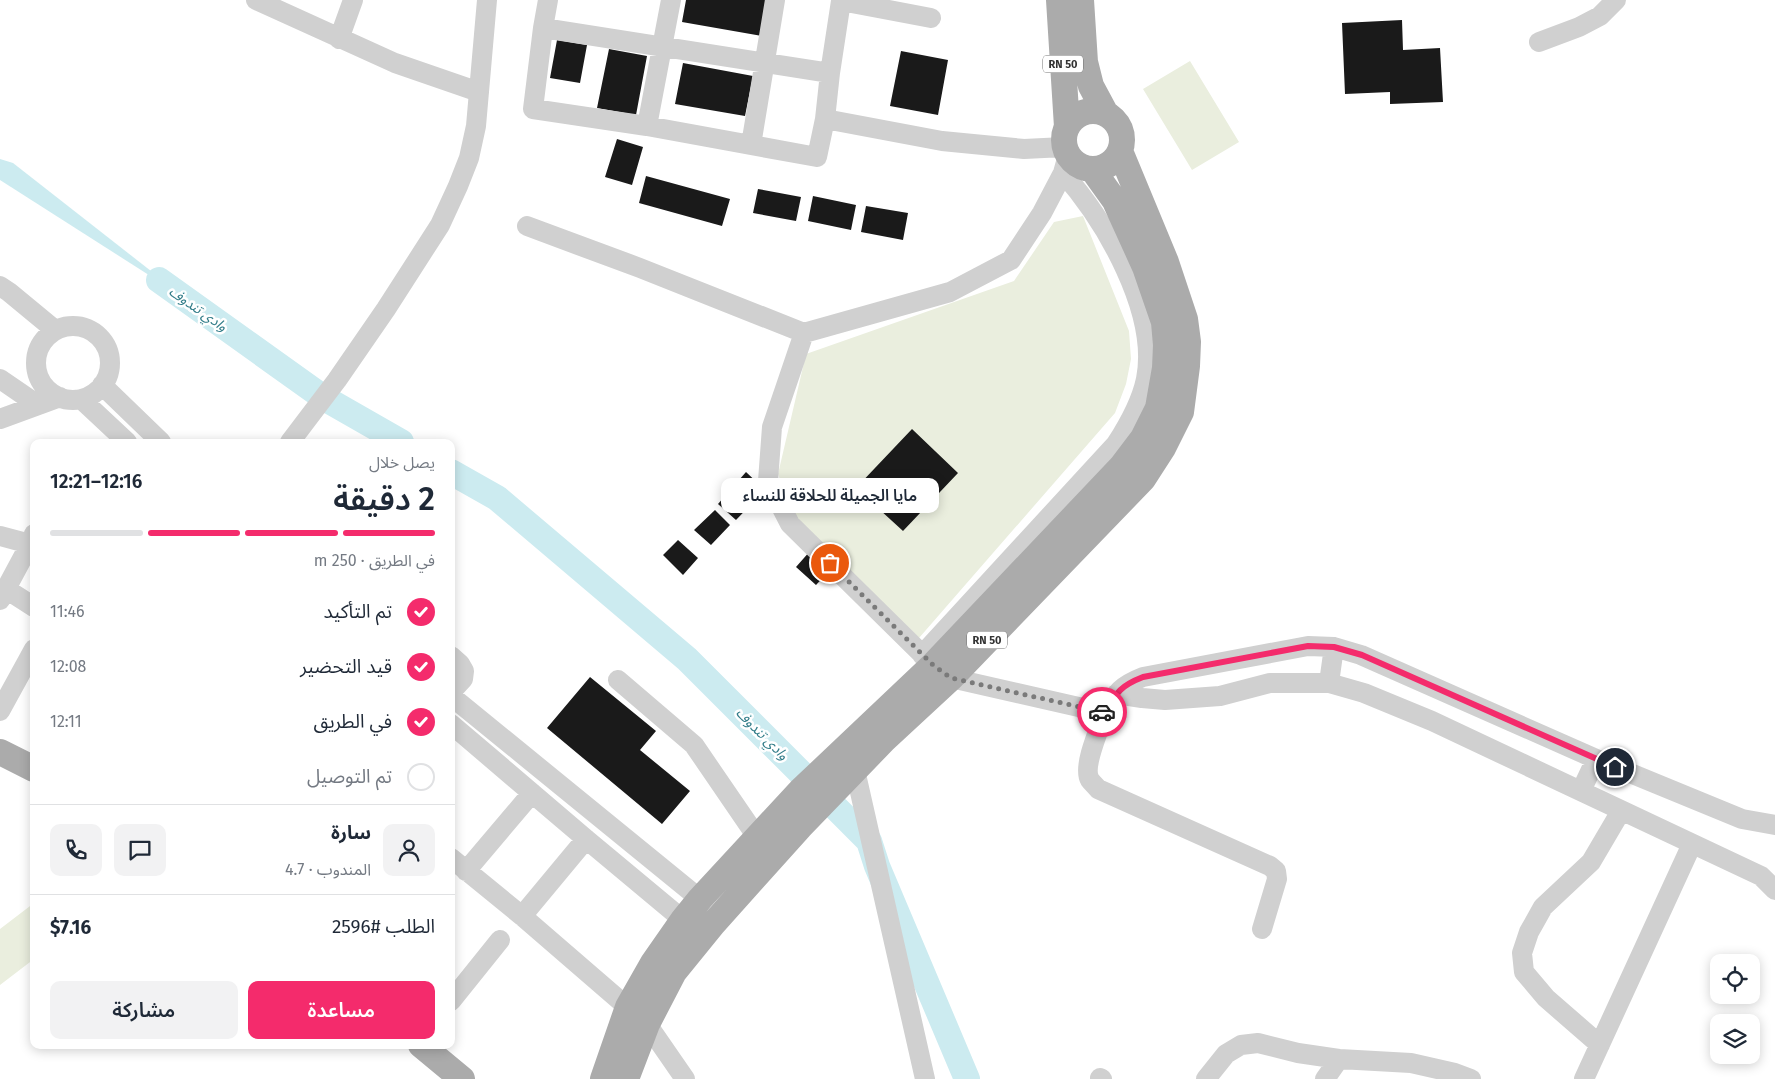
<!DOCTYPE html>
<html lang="ar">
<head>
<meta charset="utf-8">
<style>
	:root { --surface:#fff; --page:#f2f2f3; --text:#1f2937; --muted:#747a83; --line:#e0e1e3; --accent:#f42b6c }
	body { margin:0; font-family:"Fira Sans","Noto Sans Arabic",sans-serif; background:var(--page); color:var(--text); direction:rtl; height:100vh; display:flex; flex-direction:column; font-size:19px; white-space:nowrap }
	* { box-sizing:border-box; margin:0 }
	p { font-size:16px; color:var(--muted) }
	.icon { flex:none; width:28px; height:28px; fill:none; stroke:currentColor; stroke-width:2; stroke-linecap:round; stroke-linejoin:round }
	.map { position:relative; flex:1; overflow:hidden; direction:ltr }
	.side { position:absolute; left:30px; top:439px; width:425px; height:610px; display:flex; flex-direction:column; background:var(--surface); border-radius:10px; box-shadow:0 2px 12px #0003; direction:rtl }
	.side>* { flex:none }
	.fabs { position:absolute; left:1710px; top:954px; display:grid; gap:10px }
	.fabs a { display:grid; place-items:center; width:50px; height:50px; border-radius:10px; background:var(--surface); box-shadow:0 2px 12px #0003; font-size:25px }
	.pin { position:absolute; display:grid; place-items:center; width:42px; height:42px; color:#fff; margin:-21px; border:2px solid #fff; border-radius:50%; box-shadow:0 1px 5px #0007 }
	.courier { position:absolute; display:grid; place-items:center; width:50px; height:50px; margin:-25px; border:4px solid #f42b6c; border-radius:50%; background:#fff; color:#222; box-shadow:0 1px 6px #0007 }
	.bubble { position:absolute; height:35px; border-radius:10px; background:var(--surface); box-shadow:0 2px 12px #0003; font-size:16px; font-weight:600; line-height:35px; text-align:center; direction:rtl }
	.summary em { font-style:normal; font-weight:600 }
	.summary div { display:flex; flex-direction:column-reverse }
	.summary { display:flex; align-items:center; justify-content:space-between; height:85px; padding:0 20px }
	h1 { font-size:32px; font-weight:600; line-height:38px }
	.bar { display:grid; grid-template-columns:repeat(4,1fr); gap:8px 5px; align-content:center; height:60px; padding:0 20px }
	.bar i { height:6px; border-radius:4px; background:var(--line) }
	.bar .current { background:var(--accent) }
	.bar p { grid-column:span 4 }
	.line { display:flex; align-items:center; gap:12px; padding:0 20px; border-top:1px solid var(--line) }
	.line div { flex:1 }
	.round { display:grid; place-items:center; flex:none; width:52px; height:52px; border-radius:10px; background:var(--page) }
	ol { padding:0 20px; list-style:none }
	li { display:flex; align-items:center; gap:15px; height:55px }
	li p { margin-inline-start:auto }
	li .icon { padding:5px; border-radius:50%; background:var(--accent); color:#fff; stroke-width:4 }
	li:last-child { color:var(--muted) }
	li i { width:28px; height:28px; border:2px solid var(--line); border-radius:50% }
	.cta { display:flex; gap:10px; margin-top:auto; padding:10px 20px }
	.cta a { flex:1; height:58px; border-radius:10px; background:var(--accent); color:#fff; font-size:20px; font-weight:600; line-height:58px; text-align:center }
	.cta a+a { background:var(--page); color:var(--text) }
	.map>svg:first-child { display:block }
	.green { fill:#eaeede }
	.water { fill:#ccebf0 }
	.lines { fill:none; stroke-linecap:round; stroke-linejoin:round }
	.river { stroke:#ccebf0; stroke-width:26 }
	.building { fill:#1a1a1a }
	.minor { stroke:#d0d0d0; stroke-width:20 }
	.major { stroke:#ababab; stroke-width:26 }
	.done { stroke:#7a7a7a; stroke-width:5; stroke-dasharray:0 9 }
	.route { stroke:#f42b6c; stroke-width:6 }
	.labels { text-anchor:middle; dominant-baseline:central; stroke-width:5; stroke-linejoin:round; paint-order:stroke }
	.shield { fill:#fff; stroke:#707070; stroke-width:1 }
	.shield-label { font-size:11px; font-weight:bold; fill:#333 }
	.water-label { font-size:14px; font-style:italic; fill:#327d89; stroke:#fff }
</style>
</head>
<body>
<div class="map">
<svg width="1775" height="1079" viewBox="0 0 1775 1079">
	<rect width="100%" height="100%" fill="#fff"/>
	<path class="green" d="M1190 61 1239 142 1192 170 1143 89Z
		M1083 216 1129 331 1131 359 1126 384 1115 413 919 638 794 518 778 474 806 354 1014 281 1054 222Z
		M34 903V959L0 985V929Z"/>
	<path class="water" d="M0 159 13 163 188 300 0 180Z"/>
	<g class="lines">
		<path class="river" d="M159 280 324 398 401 442
			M451 472 497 498 687 659 869 841 877 866 967 1079"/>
	</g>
	<path class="building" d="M686 0H768L762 36 682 22Z
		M1402 20 1403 50 1440 48 1443 102 1390 104V92L1345 94 1342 23Z
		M557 40 587 45 580 83 550 78Z
		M609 49 647 56 636 115 597 108Z
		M901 51 948 60 938 115 890 106Z
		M683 63 753 76 745 116 675 104Z
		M617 139 643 147 632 185 605 177Z
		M646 176 730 199 722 226 639 203Z
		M758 189 801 197 796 221 753 213Z
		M813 196 856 205 851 230 808 221Z
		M866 206 908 213 903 240 861 232Z
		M912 429 958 473 903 531 856 488Z
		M746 472 765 490 736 520 718 504Z
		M715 510 730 525 711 545 694 530Z
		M678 540 698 558 683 575 663 555Z
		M811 550 830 570 816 585 796 567Z
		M590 677 656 731 640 750 690 791 662 824 547 728Z"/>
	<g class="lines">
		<path class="minor" d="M256 0 395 63 479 92
			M543 28 548 0
			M339 39 353 0
			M1539 42 1579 27 1600 16 1616 0
			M830 73 841 1 931 18
			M825 119 830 73 543 28 533 109 647 126 817 157 825 119 942 141 1024 149 1064 147
			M647 126 671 0
			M751 145 775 0
			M1068 155 1063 173 1042 213 1011 260 950 292 804 333 772 427 768 481 790 524 933 665 951 678 1105 713C1117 692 1120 686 1143 677L1308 646 1334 647 1361 655 1596 759 1742 819 1775 825
			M527 226 640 268 804 333
			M0 286 9 292 55 330
			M36 363a37 37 0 1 1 74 0a37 37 0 1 1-74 0Z
			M0 379 38 405
			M102 385 161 442
			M81 399 127 442
			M0 419 60 397
			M290 442 337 380 386 309 440 225 458 186 469 158 476 126 487 0
			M0 536 30 544
			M6 589 34 607
			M0 600 30 544 34 534
			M922 655 1116 444C1129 424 1141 403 1146 379 1159 312 1106 222 1063 173
			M451 656 460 664 464 671 463 679 451 692
			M618 680 694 745 757 837
			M1329 683 1334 647
			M1116 694 1142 698 1165 700 1220 696 1270 683H1329L1364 693 1432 721 1761 876 1775 890
			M451 696 700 899
			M0 711 34 649
			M1105 713C1100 727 1082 767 1090 780 1092 783 1096 786 1098 789L1270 866 1276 871 1277 879 1262 929
			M451 724 586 839 694 929
			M855 770 925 1079
			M1581 791 1596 759
			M451 858 522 916 647 1024 685 1079
			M466 871 532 793
			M522 916 586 839
			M451 1001 500 940
			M1600 1045 1546 998 1524 972 1522 953 1529 932 1543 907 1591 862 1621 811
			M1100 1078 1102 1079
			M1206 1079 1226 1054 1241 1045 1258 1043 1298 1053 1339 1059 1411 1063 1455 1073 1471 1079
			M1325 1079 1339 1059
			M1584 1079 1692 844"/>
		<path class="major" d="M1059 0 1067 127
			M1081 0 1085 62 1091 86 1106 114
			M1064 140a29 29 0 1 1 58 0a29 29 0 1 1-58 0Z
			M0 752 34 769
			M421 1045 462 1079
			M603 1079 628 1007 653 963 683 920 700 899 800 791 933 665 1121 467 1143 438 1158 408 1165 368 1166 345 1164 322 1145 267 1115 201 1092 169
			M626 1079 647 1024 674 972 713 924 800 827 884 740 951 678 1143 479 1163 448 1181 412 1187 366 1188 342 1185 319 1166 262 1120 151"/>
	</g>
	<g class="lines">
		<path class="done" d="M830 563 933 665 951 678 1102 712"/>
		<path class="route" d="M1102 712 1105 713C1117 692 1120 686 1143 677L1308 646 1334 647 1362 655 1615 767"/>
	</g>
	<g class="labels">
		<g class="shield">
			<rect x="1043" y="55.5" width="40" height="17" rx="4"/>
			<rect x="967" y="631.5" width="40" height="17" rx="4"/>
		</g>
		<g class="shield-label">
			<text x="1063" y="64">RN 50</text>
			<text x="987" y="640">RN 50</text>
		</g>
		<g class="water-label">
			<text transform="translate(198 309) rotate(35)">وادي تندوف</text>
			<text transform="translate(762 734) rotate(45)">وادي تندوف</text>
		</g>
	</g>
</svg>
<div class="fabs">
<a><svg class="icon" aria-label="locate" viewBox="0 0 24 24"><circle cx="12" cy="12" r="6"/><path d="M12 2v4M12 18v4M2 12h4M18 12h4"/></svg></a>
<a><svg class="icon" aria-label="layers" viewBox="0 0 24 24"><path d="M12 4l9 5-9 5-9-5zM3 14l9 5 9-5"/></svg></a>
</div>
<div class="pin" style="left:830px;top:563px;background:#ea580c"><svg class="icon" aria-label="bag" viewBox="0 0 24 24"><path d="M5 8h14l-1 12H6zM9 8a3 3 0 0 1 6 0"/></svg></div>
<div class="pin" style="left:1615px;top:767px;background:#1f2937"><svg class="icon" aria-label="home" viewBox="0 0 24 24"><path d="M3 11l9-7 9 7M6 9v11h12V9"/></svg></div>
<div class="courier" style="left:1102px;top:712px"><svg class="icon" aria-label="car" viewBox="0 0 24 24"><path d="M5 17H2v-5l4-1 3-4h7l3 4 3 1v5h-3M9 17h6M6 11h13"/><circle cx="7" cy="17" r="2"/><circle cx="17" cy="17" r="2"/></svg></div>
<div class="bubble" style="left:721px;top:478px;width:218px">مايا الجميلة للحلاقة للنساء</div>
<section class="side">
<div class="summary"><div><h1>2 دقيقة</h1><p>يصل خلال</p></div><em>12:16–12:21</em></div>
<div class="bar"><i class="current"></i><i class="current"></i><i class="current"></i><i></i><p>في الطريق · 250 m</p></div>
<ol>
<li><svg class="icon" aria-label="check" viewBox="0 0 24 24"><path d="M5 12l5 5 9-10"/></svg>تم التأكيد<p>11:46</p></li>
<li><svg class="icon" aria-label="check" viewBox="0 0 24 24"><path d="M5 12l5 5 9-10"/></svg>قيد التحضير<p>12:08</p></li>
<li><svg class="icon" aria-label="check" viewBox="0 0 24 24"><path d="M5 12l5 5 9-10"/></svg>في الطريق<p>12:11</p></li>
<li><i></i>تم التوصيل</li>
</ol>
<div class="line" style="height:90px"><a class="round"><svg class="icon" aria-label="person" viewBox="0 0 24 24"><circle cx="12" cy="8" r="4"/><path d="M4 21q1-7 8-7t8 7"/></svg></a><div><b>سارة</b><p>المندوب · 4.7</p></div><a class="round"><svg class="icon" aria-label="chat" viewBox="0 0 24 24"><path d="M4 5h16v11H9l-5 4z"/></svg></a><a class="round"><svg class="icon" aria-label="phone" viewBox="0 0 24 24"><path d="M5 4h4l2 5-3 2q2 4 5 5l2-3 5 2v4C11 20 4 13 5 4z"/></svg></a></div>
<div class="line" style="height:65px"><div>الطلب #2596</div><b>$7.16</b></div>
<div class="cta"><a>مساعدة</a><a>مشاركة</a></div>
</section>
</div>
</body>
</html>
